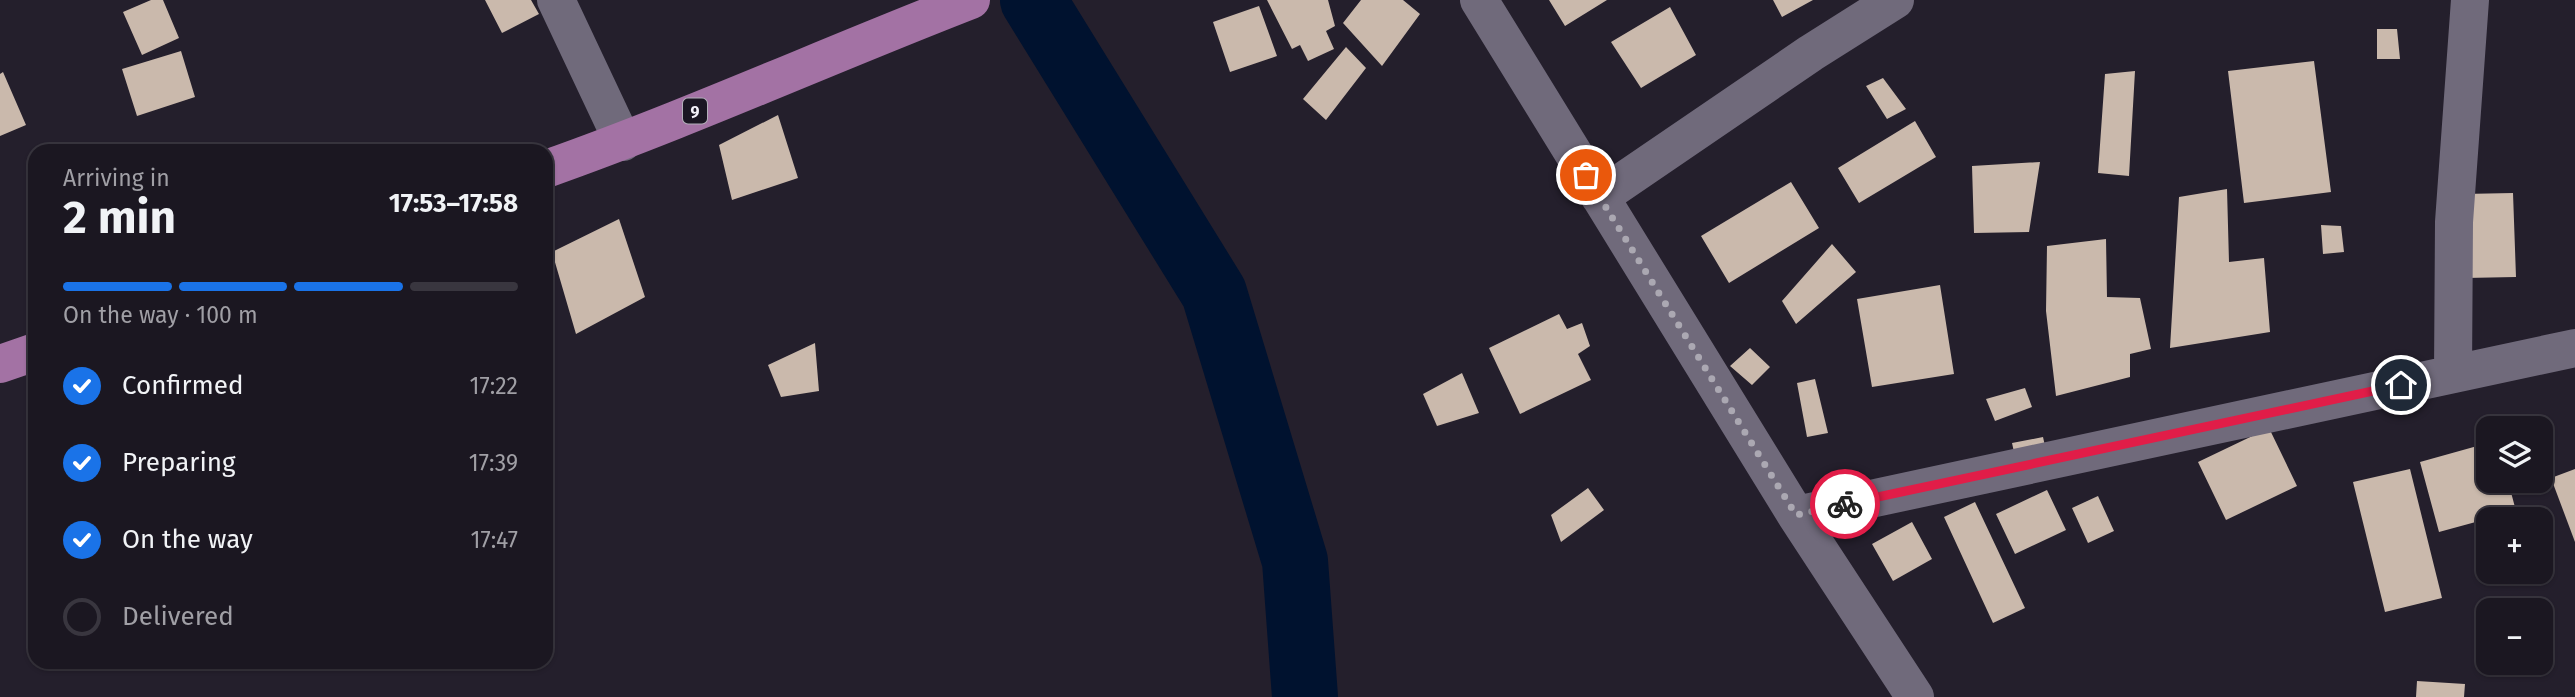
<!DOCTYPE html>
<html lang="en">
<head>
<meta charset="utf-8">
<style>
	:root { --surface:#1b1721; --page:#24202a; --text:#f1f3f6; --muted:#a09fa5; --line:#39363f; --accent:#1a73e8 }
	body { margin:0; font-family:"Fira Sans",sans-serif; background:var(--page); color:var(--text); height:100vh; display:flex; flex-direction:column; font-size:26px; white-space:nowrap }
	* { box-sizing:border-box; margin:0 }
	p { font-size:23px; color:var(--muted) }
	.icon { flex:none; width:38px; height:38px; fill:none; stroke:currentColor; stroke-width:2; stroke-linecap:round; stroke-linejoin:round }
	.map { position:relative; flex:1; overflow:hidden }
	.drawer { position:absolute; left:28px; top:144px; width:525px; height:525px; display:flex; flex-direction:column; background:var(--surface); border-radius:21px; box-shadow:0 2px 5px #0004,0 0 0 2px var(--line) }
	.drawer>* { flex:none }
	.tools { position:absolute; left:2476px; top:416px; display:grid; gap:14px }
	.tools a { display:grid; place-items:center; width:77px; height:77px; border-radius:14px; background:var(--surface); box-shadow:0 2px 5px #0004,0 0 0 2px var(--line); font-size:35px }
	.pin { position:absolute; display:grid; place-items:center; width:60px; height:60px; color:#fff; margin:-30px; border:4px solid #fff; border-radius:50%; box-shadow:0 2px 7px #0007 }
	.courier { position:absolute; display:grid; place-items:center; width:70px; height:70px; margin:-35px; border:5px solid #e11d48; border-radius:50%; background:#fff; color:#222; box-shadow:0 2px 9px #0007 }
	.head em { font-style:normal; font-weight:700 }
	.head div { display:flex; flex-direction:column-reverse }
	.head { display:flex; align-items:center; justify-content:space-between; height:119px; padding:0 35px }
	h1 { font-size:46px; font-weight:700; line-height:52px }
	.bar { display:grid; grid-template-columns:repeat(4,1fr); gap:10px 7px; align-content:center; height:84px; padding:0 35px }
	.bar i { height:9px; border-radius:5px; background:var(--line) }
	.bar .current { background:var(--accent) }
	.bar p { grid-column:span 4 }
	ol { padding:0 35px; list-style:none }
	li { display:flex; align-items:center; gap:21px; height:77px }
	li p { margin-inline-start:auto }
	li .icon { padding:7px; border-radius:50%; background:var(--accent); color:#fff; stroke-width:4 }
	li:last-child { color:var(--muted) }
	li i { width:38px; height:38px; border:4px solid var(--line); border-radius:50% }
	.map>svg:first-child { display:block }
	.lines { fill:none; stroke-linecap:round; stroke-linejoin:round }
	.river { stroke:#00122f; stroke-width:66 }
	.building { fill:#cab9ac }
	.minor { stroke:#706a7b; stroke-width:38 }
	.highway { stroke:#a372a4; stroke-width:38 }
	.done { stroke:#aba8b2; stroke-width:7; stroke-dasharray:0 12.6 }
	.route { stroke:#e11d48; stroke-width:9 }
	.labels { text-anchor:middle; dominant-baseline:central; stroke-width:7; stroke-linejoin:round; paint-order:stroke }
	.shield { fill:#1b1623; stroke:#b3afba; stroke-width:2 }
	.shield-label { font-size:16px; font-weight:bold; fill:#f4f1fa }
</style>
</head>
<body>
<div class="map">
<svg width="2575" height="697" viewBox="0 0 2575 697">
	<rect width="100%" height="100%" fill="#241f2c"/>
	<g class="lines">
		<path class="river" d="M1033 0 1214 293 1295 561 1305 697"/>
	</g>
	<path class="building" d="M151 0H163L179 38 142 55 123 12Z
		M485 0H531L539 14 502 33Z
		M1267 0H1328L1335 26 1326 31 1334 49 1308 61 1300 45 1292 49Z
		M1361 0H1403L1420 14 1382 66 1343 23Z
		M1549 0H1607L1565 26Z
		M1773 0H1813L1782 17Z
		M1259 6 1277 56 1230 72 1213 22Z
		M1670 7 1696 55 1641 88 1611 42Z
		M2377 29H2397L2400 59H2377Z
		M1346 47 1366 68 1326 120 1303 99Z
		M181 51 195 97 137 116 122 69Z
		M2314 61 2331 192 2244 203 2228 71Z
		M2135 71 2129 176 2098 173 2105 74Z
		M3 72 26 125 0 136V74Z
		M1883 78 1906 109 1887 119 1866 86Z
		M778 115 798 178 732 200 719 145Z
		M1915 121 1936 157 1859 203 1838 168Z
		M2040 162 2029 232 1974 233 1972 166Z
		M1791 182 1819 228 1729 283 1701 236Z
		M2227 189 2229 262 2264 258 2270 332 2170 348 2179 197Z
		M2513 193 2516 277 2465 278 2463 194Z
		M619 219 645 297 576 334 552 252Z
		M2321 225 2341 226 2344 252 2323 254Z
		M2106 239 2107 297 2140 298 2151 349 2130 354V377L2056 396 2046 311 2047 246Z
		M1832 244 1856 272 1796 324 1782 301Z
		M1940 285 1954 374 1872 387 1857 299Z
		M1559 314 1567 329 1582 323 1590 346 1578 354 1591 380 1520 414 1489 348Z
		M815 343 819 391 781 397 768 365Z
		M1750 348 1770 367 1752 385 1730 366Z
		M1462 373 1479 413 1437 426 1423 394Z
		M1815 379 1828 433 1807 437 1797 383Z
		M2025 388 2032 407 1995 421 1986 399Z
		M2269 428 2297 486 2226 520 2198 462Z
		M2043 437 2047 455 2016 461 2012 443Z
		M2488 443V481H2508L2516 511 2439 532 2420 462Z
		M2410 469 2442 598 2385 612 2353 482Z
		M2575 469V542L2551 478Z
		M1588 488 1604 510 1561 542 1551 515Z
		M2047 490 2066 530 2015 554 1996 514Z
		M2098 496 2114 531 2088 543 2072 508Z
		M1975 502 2025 608 1993 623 1944 517Z
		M1912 522 1932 559 1893 581 1872 544Z
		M2417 681 2465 684 2464 697H2416Z"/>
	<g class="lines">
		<path class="minor" d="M556 0 623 142
			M1479 0 1796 515 1915 697
			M1600 197 1811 53 1895 0
			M2453 374 2454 222 2470 0
			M1796 515 2575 348"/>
		<path class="highway" d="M546 169C690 118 829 55 971 0
			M0 364 35 352"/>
	</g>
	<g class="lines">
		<path class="done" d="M1586 175 1796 515 1845 504"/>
		<path class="route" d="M1845 504 2401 385"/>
	</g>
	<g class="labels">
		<rect class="shield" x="683" y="98.5" width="24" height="25" rx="5"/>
		<g class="shield-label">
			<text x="695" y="111">9</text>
		</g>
	</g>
</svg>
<div class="tools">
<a><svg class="icon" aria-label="layers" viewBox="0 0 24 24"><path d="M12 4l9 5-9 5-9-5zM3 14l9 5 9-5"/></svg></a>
<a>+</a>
<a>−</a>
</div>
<div class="pin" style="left:1586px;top:175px;background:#ea580c"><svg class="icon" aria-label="bag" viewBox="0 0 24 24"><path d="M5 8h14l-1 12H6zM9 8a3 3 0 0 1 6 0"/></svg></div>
<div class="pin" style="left:2401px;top:385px;background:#1f2937"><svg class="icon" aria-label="home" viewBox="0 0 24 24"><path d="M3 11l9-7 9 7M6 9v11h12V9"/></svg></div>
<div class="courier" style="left:1845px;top:504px"><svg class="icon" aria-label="bike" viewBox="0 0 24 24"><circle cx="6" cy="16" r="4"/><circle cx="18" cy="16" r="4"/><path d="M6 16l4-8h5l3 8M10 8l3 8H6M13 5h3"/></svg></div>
<section class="drawer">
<div class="head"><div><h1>2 min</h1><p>Arriving in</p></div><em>17:53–17:58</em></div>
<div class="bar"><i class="current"></i><i class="current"></i><i class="current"></i><i></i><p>On the way · 100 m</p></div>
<ol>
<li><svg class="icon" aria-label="check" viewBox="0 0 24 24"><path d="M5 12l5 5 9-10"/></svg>Confirmed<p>17:22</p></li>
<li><svg class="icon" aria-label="check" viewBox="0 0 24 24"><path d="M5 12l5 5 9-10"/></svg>Preparing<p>17:39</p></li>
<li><svg class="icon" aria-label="check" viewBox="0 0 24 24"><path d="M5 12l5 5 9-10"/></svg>On the way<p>17:47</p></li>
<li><i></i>Delivered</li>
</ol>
</section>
</div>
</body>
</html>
